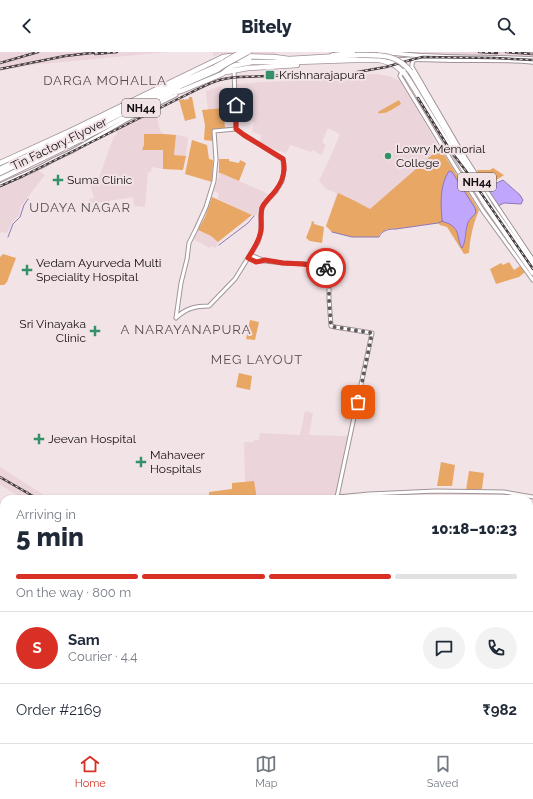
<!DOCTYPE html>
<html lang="en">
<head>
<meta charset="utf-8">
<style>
	:root { --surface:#fff; --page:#f2f2f3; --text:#1f2937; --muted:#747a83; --line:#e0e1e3; --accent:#d93025 }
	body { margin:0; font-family:Raleway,sans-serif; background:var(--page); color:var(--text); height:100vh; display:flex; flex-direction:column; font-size:15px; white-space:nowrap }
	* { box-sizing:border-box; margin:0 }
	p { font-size:13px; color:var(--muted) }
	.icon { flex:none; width:22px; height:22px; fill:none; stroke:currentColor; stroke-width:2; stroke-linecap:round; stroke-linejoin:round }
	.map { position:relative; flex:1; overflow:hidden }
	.panel { position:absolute; left:0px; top:443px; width:533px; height:248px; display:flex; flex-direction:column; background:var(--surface); border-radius:12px 12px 0 0; box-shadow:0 1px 3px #0004 }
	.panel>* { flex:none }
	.pin { position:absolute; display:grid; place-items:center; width:34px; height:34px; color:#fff; margin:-17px; border-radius:8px; box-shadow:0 2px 6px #0006 }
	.courier { position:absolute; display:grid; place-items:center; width:40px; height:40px; margin:-20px; border:3px solid #d93025; border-radius:50%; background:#fff; color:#222; box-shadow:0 1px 5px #0007 }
	.summary em { font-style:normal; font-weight:800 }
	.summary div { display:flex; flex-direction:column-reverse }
	.summary { display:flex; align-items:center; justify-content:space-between; height:68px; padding:0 16px }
	h1 { font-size:26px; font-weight:800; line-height:30px }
	.bar { display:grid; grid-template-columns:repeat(4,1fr); gap:6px 4px; align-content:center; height:48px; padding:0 16px }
	.bar i { height:5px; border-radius:3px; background:var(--line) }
	.bar .on { background:var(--accent) }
	.bar p { grid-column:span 4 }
	.line { display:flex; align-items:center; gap:10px; padding:0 16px; border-top:1px solid var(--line) }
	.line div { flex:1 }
	.round { display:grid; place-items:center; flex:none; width:42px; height:42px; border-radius:21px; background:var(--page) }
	header { display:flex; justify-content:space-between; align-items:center; height:52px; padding:0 16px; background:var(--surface); font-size:18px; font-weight:800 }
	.menu { display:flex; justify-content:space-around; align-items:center; height:56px; border-top:1px solid var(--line); background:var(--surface); font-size:11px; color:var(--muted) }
	.menu a { display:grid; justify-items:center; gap:2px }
	.menu .on { color:var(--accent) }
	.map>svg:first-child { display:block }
	.built { fill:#ebd4da }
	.green { fill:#e8a765; fill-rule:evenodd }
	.water { fill:#c0a6fc; stroke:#8c78b5 }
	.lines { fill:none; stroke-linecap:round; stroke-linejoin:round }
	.stream { stroke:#8c78b5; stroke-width:1 }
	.secondary-casing { stroke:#a19497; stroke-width:5 }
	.primary-casing { stroke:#a19497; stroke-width:5.5 }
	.highway-casing { stroke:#a19497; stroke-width:6 }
	.secondary { stroke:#fff; stroke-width:3 }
	.primary { stroke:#fff; stroke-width:3.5 }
	.highway { stroke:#fff; stroke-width:4.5 }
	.rail-casing { stroke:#453d3f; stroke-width:2.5 }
	.rail { stroke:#f2e3e7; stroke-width:1; stroke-dasharray:3; stroke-linecap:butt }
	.highway-bridge-casing { stroke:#a19497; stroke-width:6; stroke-linecap:butt }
	.highway-bridge { stroke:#fff; stroke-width:4.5 }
	.done { stroke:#61595b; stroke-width:4; stroke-dasharray:0 7.2 }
	.route { stroke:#d93025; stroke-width:5 }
	.poi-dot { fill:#349068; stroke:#f2e3e7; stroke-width:1.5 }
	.labels { text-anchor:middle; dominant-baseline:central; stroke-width:4; stroke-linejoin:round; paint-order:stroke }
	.shield { fill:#f2e3e7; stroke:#564e50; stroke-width:1 }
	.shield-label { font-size:11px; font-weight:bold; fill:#130e0f }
	.poi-label { font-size:12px; fill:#130e0f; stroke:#f2e3e7; text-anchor:start }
	.street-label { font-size:12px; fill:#130e0f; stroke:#f2e3e7 }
	.neighbourhood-label { font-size:13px; letter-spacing:1px; fill:#584c4f; stroke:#f2e3e7 }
</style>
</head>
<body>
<header><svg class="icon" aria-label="back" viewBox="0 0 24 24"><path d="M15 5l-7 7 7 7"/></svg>Bitely<svg class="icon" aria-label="search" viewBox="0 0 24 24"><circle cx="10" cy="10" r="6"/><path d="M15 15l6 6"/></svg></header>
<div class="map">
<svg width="533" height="691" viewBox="0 0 533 691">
	<rect width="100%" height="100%" fill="#f2e3e7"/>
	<path class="built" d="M0 0H180H168L30 13 0 19Z
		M213 0H275L276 2H223L213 4Z
		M403 0H533V4L451 2Z
		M376 22 389 24 400 29 448 110 438 171 394 177 389 176 380 182 378 185H353L332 180 326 174 337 141 326 137 319 129 330 106 340 82 328 76 322 90 326 93 321 103 313 98 311 100 290 93 286 101 268 95 267 96 260 91 261 83 252 80 254 70 237 67 236 32 261 30 293 29 297 25Z
		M221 34 223 56 208 58 206 39Z
		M155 60 160 78 164 82 163 117 152 115 151 120H148L145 155 134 154 133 145 90 152 89 147 94 146 90 133 97 131 108 100 114 85 117 82V78Z
		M176 83 188 85 186 104 174 103Z
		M37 118 45 123 21 154 19 163 12 171 7 181 2 180 0 181V136Z
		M218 120 262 139 269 143H267L265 145V147L263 148 261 152 257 162 254 164 252 163 218 147 219 141 214 139 218 126 219 125Z
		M198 178 210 184 211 183 218 190 217 194 214 196 212 194 209 196 206 194 193 187Z
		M305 359 313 361 309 383 348 384 335 446 370 443 369 447H209V440L232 437V431H245L244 390H254V388H259L260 381 300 383Z
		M0 415 50 447H24L0 433Z"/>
	<path class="green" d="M189 45H192L196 66 185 69 179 48 184 47V48L189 47Z
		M399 48 401 52C394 56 386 63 378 61V60Z
		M223 56 225 76 213 78V89L204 88 205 73 202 58Z
		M144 82H164L176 83 174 103 186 104 183 118 163 117V98H142L144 93Z
		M192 88 207 93 209 107 213 108 212 130 185 122Z
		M440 96 479 158C473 172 470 186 469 201L464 202 447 175 440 173 438 171 394 177C388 176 381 179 378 185H352L332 180 326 174 338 141 355 149 370 157ZM449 119 452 120 475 156 467 173 465 189 452 173 442 169C442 153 439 133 449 119Z
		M219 107H229V109L239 111 240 108 246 111 239 129 218 120 219 119Z
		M493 116 504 123C490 132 484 137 477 118H490Z
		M212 145 252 163 218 190 211 184 198 178 205 165Z
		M312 169 314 170V172L324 175 322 191 310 189 306 186 311 173Z
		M3 202 16 206 7 230 4 233H0V205Z
		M509 210 514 218 520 214 525 220 519 225 496 232 490 217 501 211 503 213Z
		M250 268 259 270 255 288 246 287Z
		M239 321 252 324 250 338 236 335Z
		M441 410 455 413 452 434H437Z
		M469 419 484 421 482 437 466 438Z
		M254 429 257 447H209V440L232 437V431Z
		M529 505H533V679L529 678Z
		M0 621H4V687H92L100 691H0Z"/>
	<path class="water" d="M449 119 452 120 475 156 476 161C472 165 468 168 467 174 465 182 466 189 462 196 457 189 460 178 451 173 449 171 445 171 442 169 441 153 439 134 449 119Z
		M503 128 520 143 523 148 521 152 504 151 498 154 486 136Z
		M4 634V687H79L87 691H0V642Z"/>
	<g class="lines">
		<path class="stream" d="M332 180 352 185H379C382 178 389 177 396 177L438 171 443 169
			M8 185 13 172 20 165 24 153 28 147
			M219 193 248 171 254 164
			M390 687V691"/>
		<defs>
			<path id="secondary" d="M416 7 413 9 412 12V15L415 20 461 99 484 135 533 208
				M412 15 402 19 400 24 454 113 483 159 533 228
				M0 133 40 115 53 108 72 99 126 68 176 43V40
				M250 203 263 208
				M248 206 256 209H265L283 211 305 212 329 216V247L331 274 335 275 372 281 337 445
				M176 266C186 256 196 254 209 254L235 227 258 190 261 179V162L262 156 265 151 276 139 282 129 284 118 283 107 244 83 236 77 234 18
				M176 266 181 231 187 207 189 191 196 177 206 155 214 129 216 107 214 79 236 77
				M327 447 337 445 369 442 436 439 504 440 533 445
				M0 533H4
				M125 687 138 691
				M226 691 232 687
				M363 691 364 687"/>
			<path id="primary" d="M379 0C396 1 414 4 431 4 465 6 499 5 533 7
				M332 3 353 0
				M387 10C406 5 426 8 446 8 475 9 504 7 533 10"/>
			<path id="highway" d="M233 7 242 8 249 7
				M226 20 248 16 297 13
				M411 20 490 153 533 213
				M0 111 68 80 223 5 231 4 274 5 289 7 358 3
				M0 117 94 72 149 44 215 15 224 10
				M0 121 153 46 217 18 226 12
				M0 127 70 93 174 40 181 39 222 22 232 14 252 10H296L354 8H380L390 11 396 14 405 22 409 28 487 155 533 221"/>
		</defs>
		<use href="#secondary" class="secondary-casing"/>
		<use href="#primary" class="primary-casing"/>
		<use href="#highway" class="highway-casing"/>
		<use href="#secondary" class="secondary"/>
		<use href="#primary" class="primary"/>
		<use href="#highway" class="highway"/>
		<defs>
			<path id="rail" d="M479 0 497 1
				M506 0 533 2
				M95 2 117 0
				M0 11 38 0
				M0 17 65 4 100 0
				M418 46 450 98 466 119 533 217
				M0 134 23 124 190 41C208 32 219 26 239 25L352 21 386 15 414 7 423 5 494 6 533 8
				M0 425 38 447
				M453 687 460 691"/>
		</defs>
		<use href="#rail" class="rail-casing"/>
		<use href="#rail" class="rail"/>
		<defs>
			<path id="highway-bridge" d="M358 3C379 3 396 1 411 20
				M224 10 241 0
				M226 12 248 0"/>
		</defs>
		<use href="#highway-bridge" class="highway-bridge-casing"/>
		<use href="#highway-bridge" class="highway-bridge"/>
	</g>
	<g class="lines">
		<path class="done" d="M326 216H329V247L331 274 335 275 372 281 358 350"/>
		<path class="route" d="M236 53V77L244 83 283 107C287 123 280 135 269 146 266 150 263 152 262 156 260 163 262 171 261 178 260 188 253 198 248 206L256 210 265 208 283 211 303 212 326 216"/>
	</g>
	<g class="poi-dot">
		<rect x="265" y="18" width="10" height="10" rx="2"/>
		<circle cx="388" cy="104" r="4"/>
		<path d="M56 122h4v4h4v4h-4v4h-4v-4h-4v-4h4z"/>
		<path d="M25 212h4v4h4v4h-4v4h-4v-4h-4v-4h4z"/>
		<path d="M93 273h4v4h4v4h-4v4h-4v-4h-4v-4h4z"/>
		<path d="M37 381h4v4h4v4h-4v4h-4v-4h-4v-4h4z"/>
		<path d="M139 404h4v4h4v4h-4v4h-4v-4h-4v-4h4z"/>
	</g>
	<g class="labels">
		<g class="shield">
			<rect x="122" y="47" width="38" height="18" rx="3"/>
			<rect x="458" y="121" width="38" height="18" rx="3"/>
		</g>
		<g class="shield-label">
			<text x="141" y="56">NH44</text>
			<text x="477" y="130">NH44</text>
		</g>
		<g class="poi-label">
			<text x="279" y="23">Krishnarajapura</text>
			<text x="396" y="97">Lowry Memorial<tspan x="396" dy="14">College</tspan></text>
			<text x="67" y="128">Suma Clinic</text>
			<text x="36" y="211">Vedam Ayurveda Multi<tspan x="36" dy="14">Speciality Hospital</tspan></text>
			<text x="86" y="272" text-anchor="end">Sri Vinayaka<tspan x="86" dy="14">Clinic</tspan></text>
			<text x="48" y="387">Jeevan Hospital</text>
			<text x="150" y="403">Mahaveer<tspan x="150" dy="14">Hospitals</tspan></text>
		</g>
		<g class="street-label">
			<text transform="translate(59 92) rotate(-26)">Tin Factory Flyover</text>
		</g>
		<g class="neighbourhood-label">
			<text x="105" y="28">DARGA MOHALLA</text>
			<text x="80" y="155">UDAYA NAGAR</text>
			<text x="186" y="277">A NARAYANAPURA</text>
			<text x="257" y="307">MEG LAYOUT</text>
		</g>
	</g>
</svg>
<div class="pin" style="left:358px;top:350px;background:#ea580c"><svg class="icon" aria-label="bag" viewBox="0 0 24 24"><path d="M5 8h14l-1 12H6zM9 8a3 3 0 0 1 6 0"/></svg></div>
<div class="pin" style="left:236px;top:53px;background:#1f2937"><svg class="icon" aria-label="home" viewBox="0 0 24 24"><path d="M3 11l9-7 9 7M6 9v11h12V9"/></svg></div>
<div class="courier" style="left:326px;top:216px"><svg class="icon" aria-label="bike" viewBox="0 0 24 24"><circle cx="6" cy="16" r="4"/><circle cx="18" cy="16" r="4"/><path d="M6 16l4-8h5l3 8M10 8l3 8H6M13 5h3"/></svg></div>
<section class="panel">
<div class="summary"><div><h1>5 min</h1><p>Arriving in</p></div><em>10:18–10:23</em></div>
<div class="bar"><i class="on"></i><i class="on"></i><i class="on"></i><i></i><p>On the way · 800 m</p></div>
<div class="line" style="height:72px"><b class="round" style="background:var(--accent);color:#fff">S</b><div><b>Sam</b><p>Courier · 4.4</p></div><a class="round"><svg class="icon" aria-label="chat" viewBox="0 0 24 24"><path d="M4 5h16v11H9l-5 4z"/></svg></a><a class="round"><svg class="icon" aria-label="phone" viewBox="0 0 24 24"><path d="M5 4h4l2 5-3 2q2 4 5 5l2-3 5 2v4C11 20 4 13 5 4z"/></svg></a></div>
<div class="line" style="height:52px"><div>Order #2169</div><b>₹982</b></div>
</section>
</div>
<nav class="menu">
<a class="on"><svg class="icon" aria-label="home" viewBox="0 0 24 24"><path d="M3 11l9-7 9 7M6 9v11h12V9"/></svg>Home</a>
<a><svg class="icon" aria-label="map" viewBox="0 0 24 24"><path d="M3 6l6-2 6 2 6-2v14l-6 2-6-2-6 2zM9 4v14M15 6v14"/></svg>Map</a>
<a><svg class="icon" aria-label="saved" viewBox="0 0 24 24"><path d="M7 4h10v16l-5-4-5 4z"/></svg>Saved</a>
</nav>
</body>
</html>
